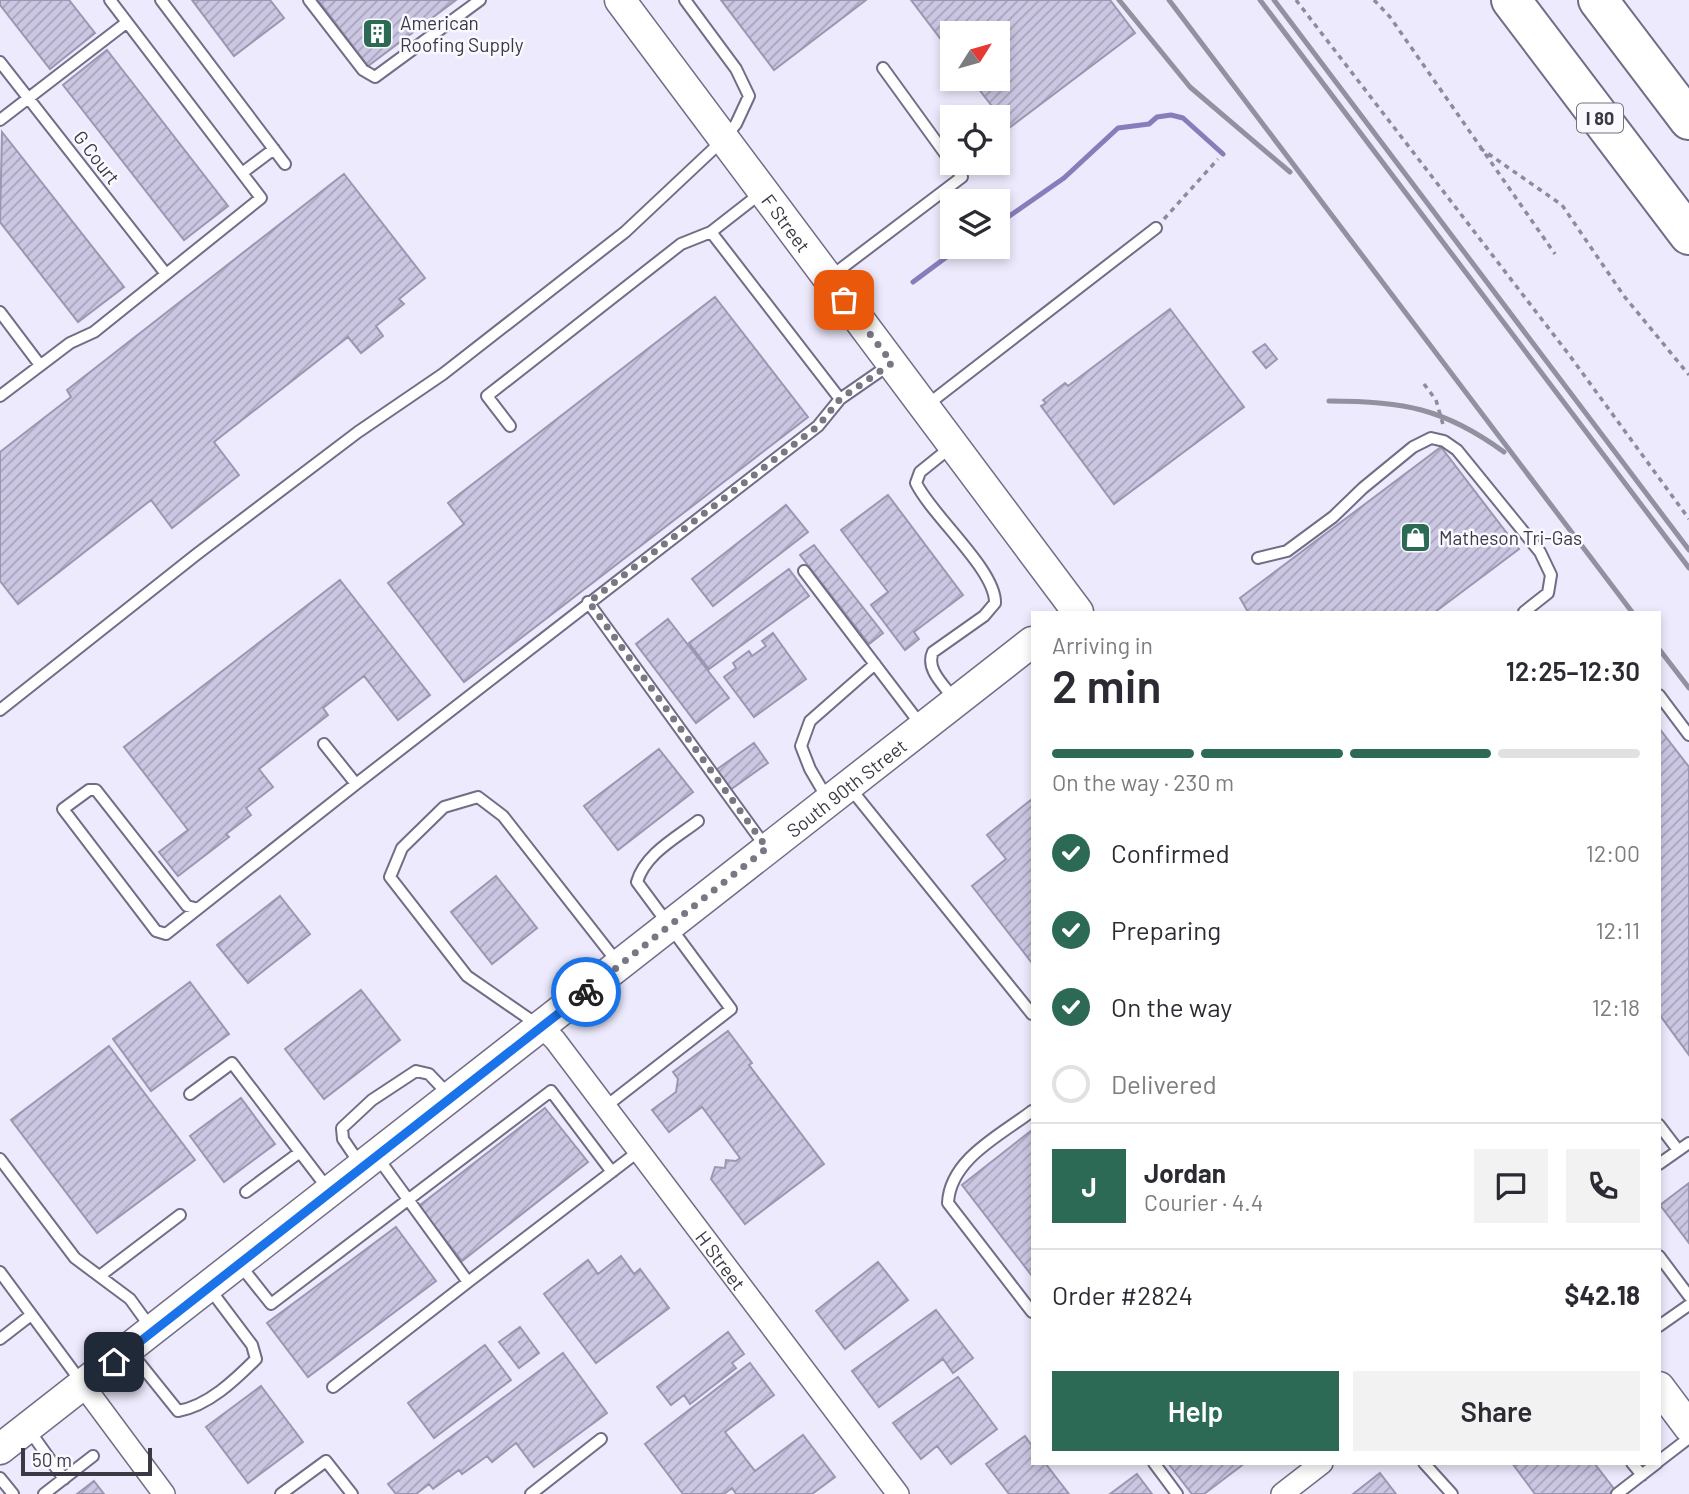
<!DOCTYPE html>
<html lang="en">
<head>
<meta charset="utf-8">
<style>
	:root { --surface:#fff; --page:#f2f2f3; --text:#2b2b33; --muted:#7c7c81; --line:#e1e1e2; --accent:#2c6a56 }
	body { margin:0; font-family:Barlow,sans-serif; background:var(--page); color:var(--text); height:100vh; display:flex; flex-direction:column; font-size:26px; white-space:nowrap }
	* { box-sizing:border-box; margin:0 }
	p { font-size:23px; color:var(--muted) }
	.icon { flex:none; width:38px; height:38px; fill:none; stroke:currentColor; stroke-width:2; stroke-linecap:round; stroke-linejoin:round }
	.map { position:relative; flex:1; overflow:hidden }
	.drawer { position:absolute; left:1031px; top:611px; width:630px; height:854px; display:flex; flex-direction:column; background:var(--surface); border-radius:0px; box-shadow:0 4px 10px #0003 }
	.drawer>* { flex:none }
	.needle { width:46px; rotate:53deg }
	.fabs { position:absolute; left:940px; top:21px; display:grid; gap:14px }
	.fabs a { display:grid; place-items:center; width:70px; height:70px; border-radius:0px; background:var(--surface); box-shadow:0 4px 10px #0003; font-size:35px }
	.scale { position:absolute; left:21px; bottom:18px; width:131px; box-sizing:border-box; padding-left:7px; border:4px solid #3a3944; border-top:0; font-size:19px; line-height:24px; white-space:nowrap; color:#3a3944; -webkit-text-stroke:5px #faf9ff; paint-order:stroke }
	.pin { position:absolute; display:grid; place-items:center; width:60px; height:60px; color:#fff; margin:-30px; border-radius:14px; box-shadow:0 4px 10px #0006 }
	.courier { position:absolute; display:grid; place-items:center; width:70px; height:70px; margin:-35px; border:5px solid #1a73e8; border-radius:50%; background:#fff; color:#222; box-shadow:0 2px 9px #0007 }
	.headline em { font-style:normal; font-weight:600 }
	.headline div { display:flex; flex-direction:column-reverse }
	.headline { display:flex; align-items:center; justify-content:space-between; height:119px; padding:0 21px }
	h1 { font-size:46px; font-weight:600; line-height:52px }
	.bar { display:grid; grid-template-columns:repeat(4,1fr); gap:10px 7px; align-content:center; height:84px; padding:0 21px }
	.bar i { height:9px; border-radius:5px; background:var(--line) }
	.bar .current { background:var(--accent) }
	.bar p { grid-column:span 4 }
	.line { display:flex; align-items:center; gap:18px; padding:0 21px; border-top:2px solid var(--line) }
	.line div { flex:1 }
	.round { display:grid; place-items:center; flex:none; width:74px; height:74px; border-radius:0px; background:var(--page) }
	ol { padding:0 21px; list-style:none }
	li { display:flex; align-items:center; gap:21px; height:77px }
	li p { margin-inline-start:auto }
	li .icon { padding:7px; border-radius:50%; background:var(--accent); color:#fff; stroke-width:4 }
	li:last-child { color:var(--muted) }
	li i { width:38px; height:38px; border:4px solid var(--line); border-radius:50% }
	.button { display:flex; gap:14px; margin-top:auto; padding:14px 21px }
	.button a { flex:1; height:80px; border-radius:0px; background:var(--accent); color:#fff; font-size:28px; font-weight:600; line-height:80px; text-align:center }
	.button a+a { background:var(--page); color:var(--text) }
	.map>svg:first-child { display:block }
	.lines { fill:none; stroke-linecap:round; stroke-linejoin:round }
	.stream { stroke:#887cbb; stroke-width:5 }
	.building { fill:url(#building-hatch); stroke:#9b97b2; stroke-width:2 }
	.lane-casing { stroke:#716d86; stroke-width:14 }
	.street-casing { stroke:#716d86; stroke-width:24 }
	.secondary-casing { stroke:#716d86; stroke-width:33 }
	.highway-casing { stroke:#716d86; stroke-width:42 }
	.path { stroke:#8d8c9a; stroke-width:3.5; stroke-dasharray:5 5; stroke-linecap:butt }
	.lane { stroke:#fff; stroke-width:10 }
	.street { stroke:#fff; stroke-width:21 }
	.secondary { stroke:#fff; stroke-width:30 }
	.highway { stroke:#fff; stroke-width:38 }
	.rail { stroke:#92919f; stroke-width:5 }
	.done { stroke:#787784; stroke-width:7; stroke-dasharray:0 12.6 }
	.route { stroke:#1a73e8; stroke-width:9 }
	.labels { text-anchor:middle; dominant-baseline:central; stroke-width:5; stroke-linejoin:round; paint-order:stroke }
	.shield { fill:#faf9ff; stroke:#74737c; stroke-width:2 }
	.shield-label { font-size:18px; font-weight:bold; fill:#3a3944 }
	.poi-label { font-size:19px; fill:#3a3944; stroke:#faf9ff; text-anchor:start }
	.street-label { font-size:19px; fill:#3a3944; stroke:#faf9ff }
</style>
</head>
<body>
<div class="map">
<svg width="1689" height="1494" viewBox="0 0 1689 1494">
	<defs>
		<pattern id="building-hatch" width="6" height="6" patternUnits="userSpaceOnUse" patternTransform="scale(1.75)"><rect width="6" height="6" fill="#cbc7e3"/><path d="M-1 1l2-2M0 6l6-6M5 7l2-2" fill="none" stroke="#a6a3ba"/></pattern>
	</defs>
	<rect width="100%" height="100%" fill="#eceafc"/>
	<g class="lines">
		<path class="stream" d="M998 224 1064 178 1118 128 1149 124 1157 117 1171 115 1183 118 1223 154
			M913 282 960 247"/>
	</g>
	<path class="building" d="M0 0H69L95 33 50 69 0 5Z
		M192 0H270L284 18 234 56Z
		M318 0H456L368 66Z
		M721 0H866L774 70Z
		M911 0H1110L1135 33 1009 128 971 79H998V33H952V54Z
		M107 50 228 206 184 240 63 85Z
		M2 132 124 287 78 322 0 222Z
		M344 174 425 278 399 299 404 304 376 326 383 336 361 353 348 337 214 442 239 475 172 528 151 500 18 604 0 581V452L71 397 67 390Z
		M715 297 808 417 464 682 388 583 464 524 448 503Z
		M1170 309 1244 407 1114 504 1041 406 1046 403 1043 400 1065 383 1068 386Z
		M1265 344 1277 359 1266 368 1253 352Z
		M1441 447 1519 549 1435 612H1248L1240 598Z
		M888 495 963 595 914 632 919 639 905 650 871 605 888 592 841 530Z
		M786 505 808 532 713 606 692 579Z
		M814 545 883 633 869 644 800 555Z
		M789 569 809 596 709 669 689 643Z
		M340 580 430 695 398 720 364 676 323 708 328 715 259 769 273 787 246 808 251 815 226 834 229 837 178 876 159 852 188 830 124 747Z
		M668 619 729 698 696 723 636 644Z
		M773 633 806 679 754 717 724 677 736 668 733 663 749 651 752 656 766 646 762 641Z
		M1659 728 1689 767V1055L1659 1014Z
		M754 743 768 763 730 790 716 770Z
		M659 749 693 792 618 850 584 806Z
		M1032 799V963L972 886 1006 859 987 835Z
		M496 876 537 928 492 964 451 912Z
		M280 896 310 934 248 983 217 945Z
		M190 982 229 1034 151 1091 113 1039Z
		M361 990 400 1040 324 1099 285 1049Z
		M728 1031 752 1063 749 1065 824 1164 745 1224 711 1179 715 1167 725 1168 726 1160 736 1161 740 1158 702 1107 669 1132 652 1110 676 1092 678 1079 673 1072Z
		M109 1046 195 1160 97 1233 11 1120Z
		M241 1098 275 1144 224 1182 190 1136Z
		M545 1108 588 1162 462 1261 419 1206Z
		M1032 1130V1276L962 1185Z
		M1689 1183V1243L1660 1205Z
		M396 1227 436 1281 308 1377 267 1323Z
		M621 1256 634 1274 640 1269 669 1308 596 1363 544 1294 588 1260 598 1274Z
		M878 1262 908 1300 845 1349 816 1311Z
		M936 1310 973 1358 953 1373 943 1359 879 1407 852 1371Z
		M520 1327 539 1353 519 1368 499 1342Z
		M728 1332 744 1354 732 1363 736 1368 690 1404 684 1395 671 1405 657 1387Z
		M485 1345 511 1380 434 1438 408 1403Z
		M563 1353 607 1413 534 1467 516 1443 492 1462 487 1456 462 1474 459 1470 433 1489 429 1484 416 1494H396L388 1484Z
		M750 1363 774 1395 725 1432 755 1471 803 1435 835 1477 812 1494H736L732 1488 724 1494H683L645 1444Z
		M958 1377 997 1429 951 1464 937 1446 921 1459 893 1423Z
		M261 1386 303 1442 248 1483 206 1427Z
		M1025 1436 1032 1446V1463H1045L1069 1494H1009L986 1464Z
		M1168 1463H1245L1204 1494H1192Z
		M1512 1463H1594L1615 1490 1609 1494H1535Z
		M1380 1473 1396 1494H1353Z
		M1137 1474 1152 1494H1110Z
		M94 1481 104 1494H77Z"/>
	<g class="lines">
		<defs>
			<path id="lane" d="M161 0 285 164
				M309 0 363 70 375 77 480 0
				M0 62 166 274
				M0 120 126 23
				M242 173 274 149
				M761 193 711 232 840 399 889 365
				M830 277 962 177 883 68
				M0 312 40 365
				M0 396 70 343 94 332 261 198 110 0
				M927 405 1156 228
				M510 426 487 396 681 244 711 232
				M951 447 920 472 916 483C932 516 996 570 995 603L984 616 933 652C925 669 944 685 954 699
				M1258 558 1287 551 1333 517 1363 488 1413 447 1431 438 1444 441 1457 450 1540 552 1551 575 1548 593 1524 612
				M804 571 921 725
				M588 602 765 846
				M1659 695 1689 735
				M0 710 197 554 358 432 443 374 625 232 724 139 736 124 749 96 736 69 685 0
				M324 744 356 784 818 426 840 399
				M850 788 1032 1014
				M827 798 810 769 801 746 810 721 875 664
				M198 909 187 906 96 790H89L63 809 156 931 166 934 356 784
				M538 1025 467 976 390 877 402 848 444 807 478 797 503 816 618 963
				M190 1094 232 1063 328 1189
				M605 1107 731 1009 637 882C645 854 676 838 698 821
				M1032 1111C1001 1135 950 1159 948 1203L1032 1312
				M1659 1125 1678 1150
				M378 1158 468 1282 639 1151
				M0 1159 75 1258 130 1299 151 1328
				M360 1164 343 1139 342 1128 372 1100 416 1071 429 1074 450 1096
				M1659 1164 1689 1143
				M246 1192 300 1152
				M1659 1256 1689 1296
				M240 1265 271 1304 551 1091 612 1172
				M0 1272 82 1383
				M101 1275 180 1215
				M1659 1326 1689 1305
				M0 1339 31 1315
				M129 1350 178 1411C208 1406 235 1380 256 1359L252 1345 209 1288
				M333 1387 468 1282
				M29 1430 64 1479
				M1659 1461 1689 1438
				M1154 1463 1177 1494
				M1424 1463 1452 1494
				M1632 1463 1642 1475
				M0 1478 13 1494
				M44 1494 93 1456
				M281 1494 326 1461 352 1494
				M531 1494 601 1439
				M1617 1494 1657 1463"/>
			<g id="street">
				<path id="s1" d="M542 1027 555 1040 898 1494"/>
				<path d="M83 1385 164 1494"/>
				<path d="M1282 1494 1322 1463"/>
			</g>
			<g id="secondary">
				<path id="s2" d="M620 0 1078 612"/>
				<path d="M1659 1387 1689 1427"/>
				<path id="s3" d="M0 1449 1032 642"/>
			</g>
			<path id="highway" d="M1511 0 1689 235
				M1598 0 1689 120"/>
		</defs>
		<use href="#lane" class="lane-casing"/>
		<use href="#street" class="street-casing"/>
		<use href="#secondary" class="secondary-casing"/>
		<use href="#highway" class="highway-casing"/>
		<path class="path" d="M1296 0 1570 356 1689 519
			M1374 0 1390 17 1555 254
			M1480 148 1562 205 1624 296 1689 375
			M1164 219 1218 159
			M1424 384 1436 400 1444 428"/>
		<use href="#lane" class="lane"/>
		<use href="#street" class="street"/>
		<use href="#secondary" class="secondary"/>
		<use href="#highway" class="highway"/>
		<path class="rail" d="M1119 0 1190 87 1290 172
			M1169 0 1632 612
			M1260 0 1689 568
			M1274 0 1689 550
			M1329 401C1402 401 1444 408 1504 452
			M1659 649 1689 688"/>
	</g>
	<g class="lines">
		<path class="done" d="M586 992 767 848 589 602 818 426 840 399 892 363 844 300"/>
		<path class="route" d="M114 1362 586 992"/>
	</g>
	<defs>
		<symbol id="building-square" viewBox="-11 -11 22 22"><rect x="-9" y="-9" width="18" height="18" rx="4" fill="#2c6a56" stroke="#faf9ff"/><path d="M-4-6H4V6H1V3H-1V6H-4ZM-2.5-4.3h1.7v1.8h-1.7ZM.8-4.3h1.7v1.8H.8ZM-2.5-1h1.7V.8h-1.7ZM.8-1h1.7V.8H.8Z" fill="#fff"/></symbol>
		<symbol id="shop-square" viewBox="-11 -11 22 22"><rect x="-9" y="-9" width="18" height="18" rx="4" fill="#2c6a56" stroke="#faf9ff"/><path d="M-5-2.5h2.3a2.7 3.5 0 0 1 5.4 0H5L5.5 6h-11ZM-1.5-2.5h3a1.5 2.3 0 0 0-3 0Z" fill="#fff"/></symbol>
	</defs>
	<g fill-rule="evenodd">
		<use href="#building-square" x="360" y="16" width="35" height="35"/>
		<use href="#shop-square" x="1398" y="520" width="35" height="35"/>
	</g>
	<g class="labels">
		<rect class="shield" x="1577" y="103.5" width="46" height="29" rx="5"/>
		<g class="shield-label">
			<text x="1600" y="118">I 80</text>
		</g>
		<g class="poi-label">
			<text x="400" y="22">American<tspan x="400" dy="22">Roofing Supply</tspan></text>
			<text x="1439" y="537">Matheson Tri-Gas</text>
		</g>
		<g class="street-label">
			<text transform="translate(97 157) rotate(52)">G Court</text>
			<text stroke="none"><textPath href="#s2" startOffset="278">F Street</textPath></text>
			<text stroke="none"><textPath href="#s3" startOffset="1074">South 90th Street</textPath></text>
			<text stroke="none"><textPath href="#s1" startOffset="294">H Street</textPath></text>
		</g>
	</g>
</svg>
<div class="fabs">
<a><svg class="needle" viewBox="-14 -14 28 28"><path d="M0-13l5 13h-10z" fill="#e53935"/><path d="M0 13l5-13h-10z" fill="#7c7c81"/></svg></a>
<a><svg class="icon" aria-label="locate" viewBox="0 0 24 24"><circle cx="12" cy="12" r="6"/><path d="M12 2v4M12 18v4M2 12h4M18 12h4"/></svg></a>
<a><svg class="icon" aria-label="layers" viewBox="0 0 24 24"><path d="M12 4l9 5-9 5-9-5zM3 14l9 5 9-5"/></svg></a>
</div>
<div class="scale">50 m</div>
<div class="pin" style="left:844px;top:300px;background:#ea580c"><svg class="icon" aria-label="bag" viewBox="0 0 24 24"><path d="M5 8h14l-1 12H6zM9 8a3 3 0 0 1 6 0"/></svg></div>
<div class="pin" style="left:114px;top:1362px;background:#1f2937"><svg class="icon" aria-label="home" viewBox="0 0 24 24"><path d="M3 11l9-7 9 7M6 9v11h12V9"/></svg></div>
<div class="courier" style="left:586px;top:992px"><svg class="icon" aria-label="bike" viewBox="0 0 24 24"><circle cx="6" cy="16" r="4"/><circle cx="18" cy="16" r="4"/><path d="M6 16l4-8h5l3 8M10 8l3 8H6M13 5h3"/></svg></div>
<section class="drawer">
<div class="headline"><div><h1>2 min</h1><p>Arriving in</p></div><em>12:25–12:30</em></div>
<div class="bar"><i class="current"></i><i class="current"></i><i class="current"></i><i></i><p>On the way · 230 m</p></div>
<ol>
<li><svg class="icon" aria-label="check" viewBox="0 0 24 24"><path d="M5 12l5 5 9-10"/></svg>Confirmed<p>12:00</p></li>
<li><svg class="icon" aria-label="check" viewBox="0 0 24 24"><path d="M5 12l5 5 9-10"/></svg>Preparing<p>12:11</p></li>
<li><svg class="icon" aria-label="check" viewBox="0 0 24 24"><path d="M5 12l5 5 9-10"/></svg>On the way<p>12:18</p></li>
<li><i></i>Delivered</li>
</ol>
<div class="line" style="height:126px"><b class="round" style="background:var(--accent);color:#fff">J</b><div><b>Jordan</b><p>Courier · 4.4</p></div><a class="round"><svg class="icon" aria-label="chat" viewBox="0 0 24 24"><path d="M4 5h16v11H9l-5 4z"/></svg></a><a class="round"><svg class="icon" aria-label="phone" viewBox="0 0 24 24"><path d="M5 4h4l2 5-3 2q2 4 5 5l2-3 5 2v4C11 20 4 13 5 4z"/></svg></a></div>
<div class="line" style="height:91px"><div>Order #2824</div><b>$42.18</b></div>
<div class="button"><a>Help</a><a>Share</a></div>
</section>
</div>
</body>
</html>
